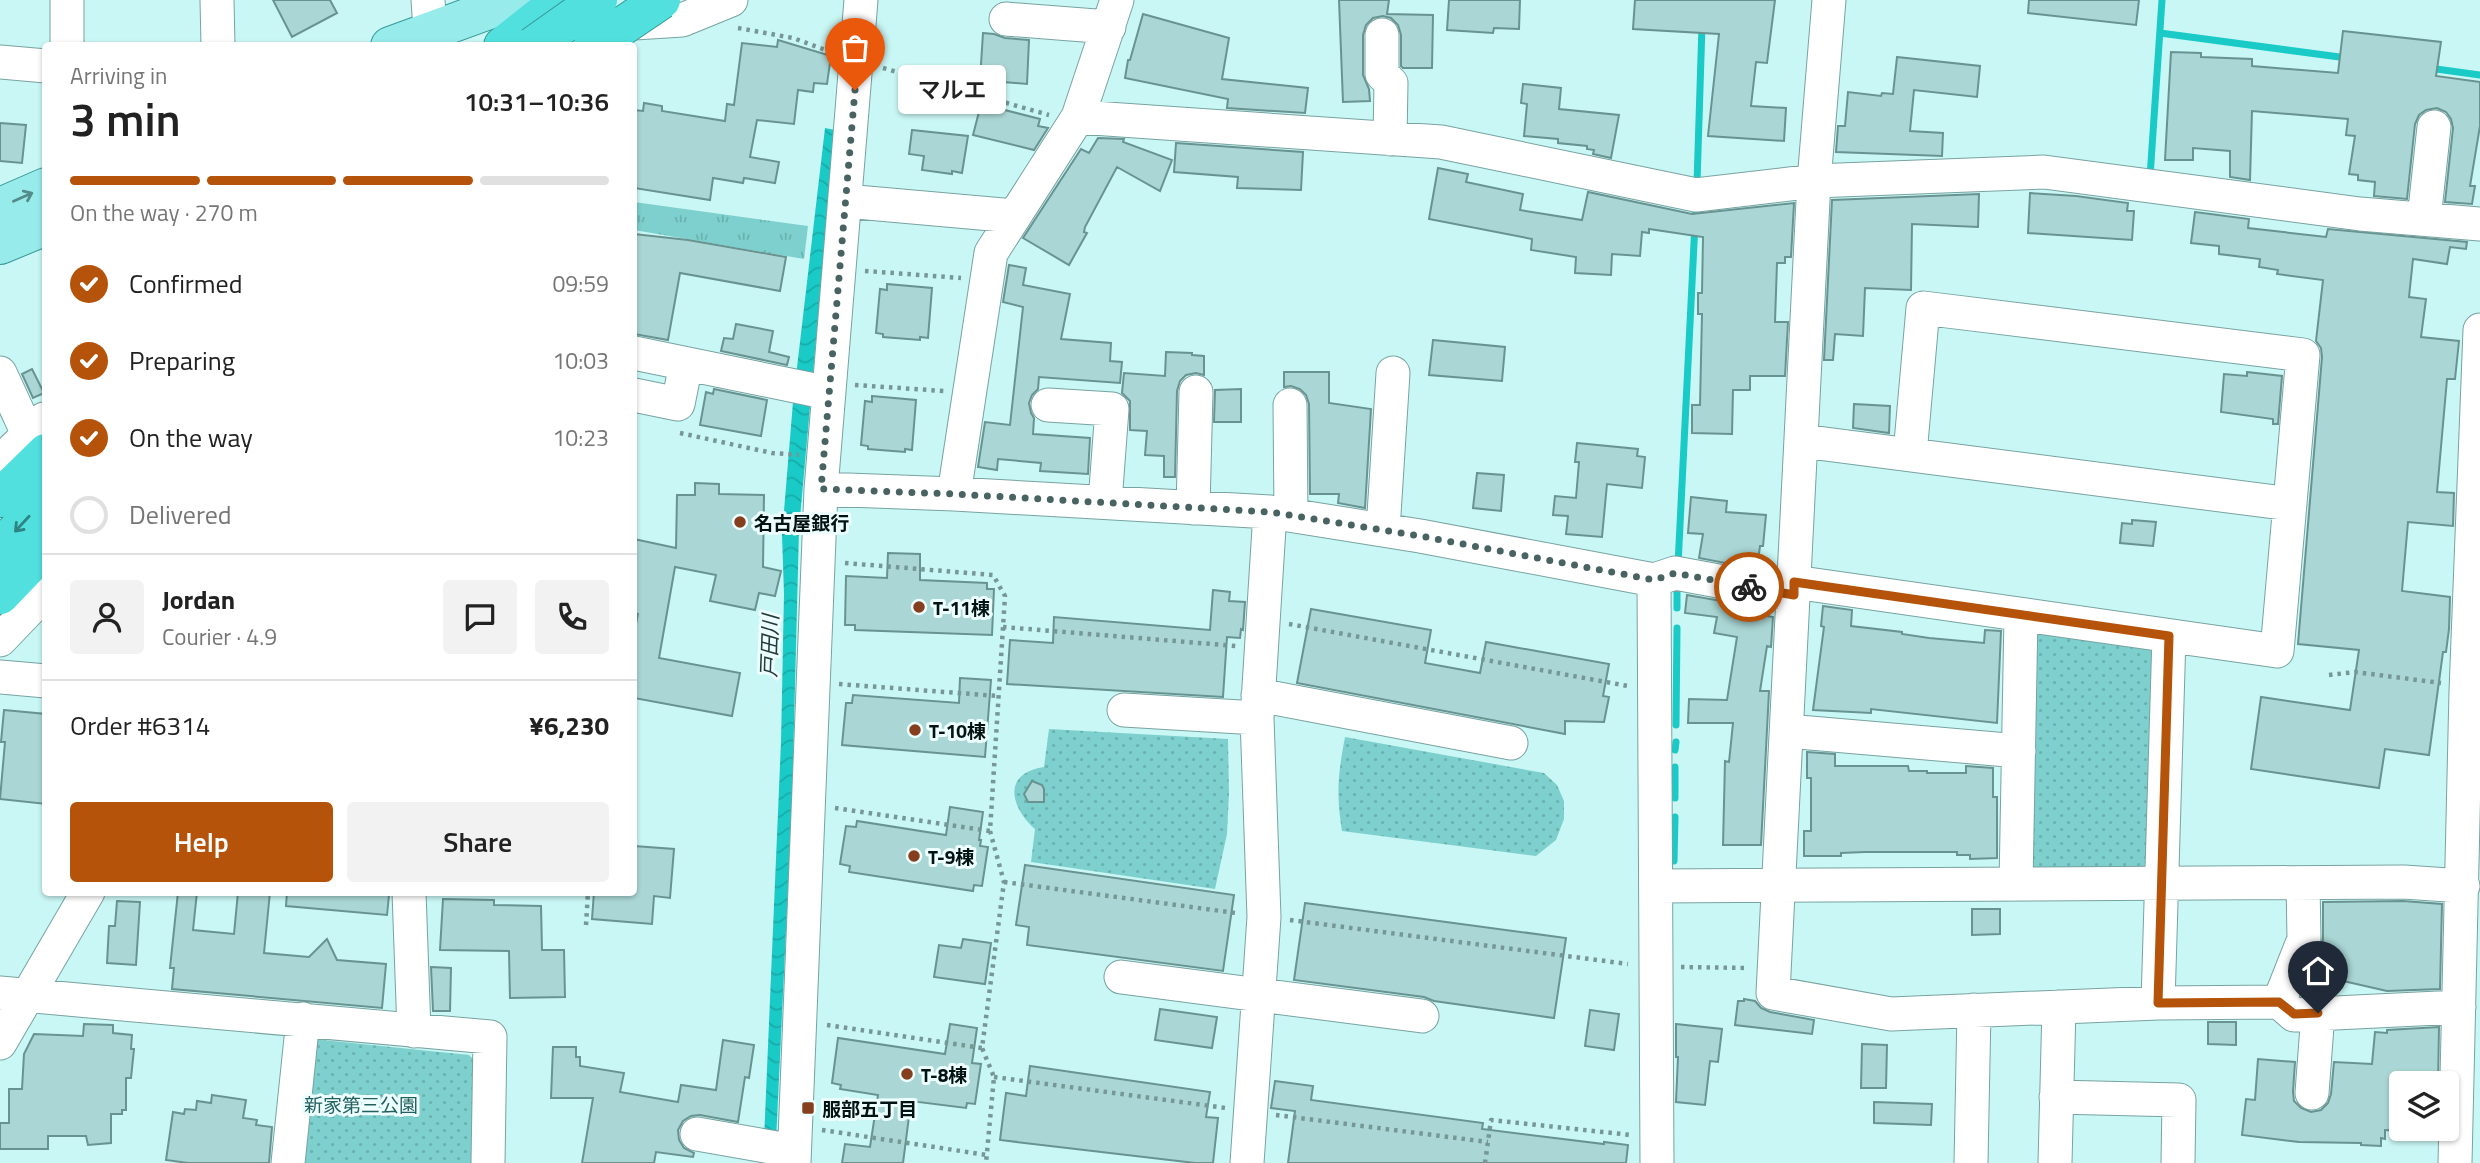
<!DOCTYPE html>
<html lang="en">
<head>
<meta charset="utf-8">
<style>
	:root { --surface:#fff; --page:#f2f2f2; --text:#222; --muted:#767676; --line:#e0e0e0; --accent:#b45309 }
	body { margin:0; font-family:"Titillium Web","Noto Sans JP",sans-serif; background:var(--page); color:var(--text); height:100vh; display:flex; flex-direction:column; font-size:26px; white-space:nowrap }
	* { box-sizing:border-box; margin:0 }
	p { font-size:23px; color:var(--muted) }
	.icon { flex:none; width:38px; height:38px; fill:none; stroke:currentColor; stroke-width:2; stroke-linecap:round; stroke-linejoin:round }
	.map { position:relative; flex:1; overflow:hidden }
	.drawer { position:absolute; left:42px; top:42px; width:595px; height:854px; display:flex; flex-direction:column; background:var(--surface); border-radius:7px; box-shadow:0 2px 5px #0004 }
	.drawer>* { flex:none }
	.controls { position:absolute; left:2389px; top:1071px; display:grid; gap:14px }
	.controls a { display:grid; place-items:center; width:70px; height:70px; border-radius:7px; background:var(--surface); box-shadow:0 2px 5px #0004; font-size:35px }
	.pin { position:absolute; display:grid; place-items:center; width:60px; height:60px; color:#fff; margin:-72px -30px; border-radius:50% 50% 50% 0; rotate:-45deg; box-shadow:0 0 7px #0007 }
	.pin .icon { rotate:45deg }
	.courier { position:absolute; display:grid; place-items:center; width:70px; height:70px; margin:-35px; border:5px solid #b45309; border-radius:50%; background:#fff; color:#222; box-shadow:0 2px 9px #0007 }
	.bubble { position:absolute; height:49px; border-radius:7px; background:var(--surface); box-shadow:0 2px 5px #0004; font-size:23px; font-weight:600; line-height:49px; text-align:center }
	.head em { font-style:normal; font-weight:600 }
	.head div { display:flex; flex-direction:column-reverse }
	.head { display:flex; align-items:center; justify-content:space-between; height:119px; padding:0 28px }
	h1 { font-size:46px; font-weight:600; line-height:52px }
	.bar { display:grid; grid-template-columns:repeat(4,1fr); gap:10px 7px; align-content:center; height:84px; padding:0 28px }
	.bar i { height:9px; border-radius:5px; background:var(--line) }
	.bar .active { background:var(--accent) }
	.bar p { grid-column:span 4 }
	.line { display:flex; align-items:center; gap:18px; padding:0 28px; border-top:2px solid var(--line) }
	.line div { flex:1 }
	.round { display:grid; place-items:center; flex:none; width:74px; height:74px; border-radius:7px; background:var(--page) }
	ol { padding:0 28px; list-style:none }
	li { display:flex; align-items:center; gap:21px; height:77px }
	li p { margin-inline-start:auto }
	li .icon { padding:7px; border-radius:50%; background:var(--accent); color:#fff; stroke-width:4 }
	li:last-child { color:var(--muted) }
	li i { width:38px; height:38px; border:4px solid var(--line); border-radius:50% }
	.button { display:flex; gap:14px; margin-top:auto; padding:14px 28px }
	.button a { flex:1; height:80px; border-radius:7px; background:var(--accent); color:#fff; font-size:28px; font-weight:600; line-height:80px; text-align:center }
	.button a+a { background:var(--page); color:var(--text) }
	.map>svg:first-child { display:block }
	.grass { fill:url(#grass-tufts) }
	.park { fill:url(#park-dots) }
	.water { fill:url(#water-waves) }
	.lines { fill:none; stroke-linecap:round; stroke-linejoin:round }
	.stream { stroke:#1acac7; stroke-width:7 }
	.building { fill:#aad7d5; stroke:#689391; stroke-width:2 }
	.minor-casing { stroke:#77a3a1; stroke-width:35 }
	.major-casing { stroke:#369897; stroke-width:40 }
	.highway-casing { stroke:#369897; stroke-width:40 }
	.path { stroke:#769796; stroke-width:4.5; stroke-dasharray:3.5 5; stroke-linecap:butt }
	.minor { stroke:#fff; stroke-width:33 }
	.major { stroke:#97eceb; stroke-width:38 }
	.highway { stroke:#51e0de; stroke-width:38 }
	.highway-bridge-casing { stroke:#369897; stroke-width:40; stroke-linecap:butt }
	.highway-bridge { stroke:#51e0de; stroke-width:38 }
	.oneway { stroke:#548a8a }
	.oneway2 { stroke:#2e8483 }
	.done { stroke:#486362; stroke-width:7; stroke-dasharray:0 12.6 }
	.route { stroke:#b45309; stroke-width:9 }
	.poi-dot { fill:#853e1e; stroke:#ecfefd; stroke-width:2.5 }
	.labels { text-anchor:middle; dominant-baseline:central; stroke-width:6; stroke-linejoin:round; paint-order:stroke }
	.poi-label { font-size:19px; font-weight:bold; fill:#031313; stroke:#ecfefd; text-anchor:start }
	.park-label { font-size:19px; fill:#22605f; stroke:#ecfefd }
	.water-label { font-size:21px; font-style:italic; fill:#223c3b; stroke:#ecfefd }
</style>
</head>
<body>
<div class="map">
<svg width="2480" height="1163" viewBox="0 0 2480 1163">
	<defs>
		<pattern id="grass-tufts" width="24" height="20" patternUnits="userSpaceOnUse" patternTransform="scale(1.75)"><rect width="24" height="20" fill="#7dd0cd"/><path d="M3 7l-1-3M5 7V3M7 7l1-3M15 17l-1-3M17 17v-4M19 17l1-3" fill="none" stroke="#6ab2af"/></pattern>
		<pattern id="park-dots" width="8" height="8" patternUnits="userSpaceOnUse" patternTransform="scale(1.75)"><rect width="8" height="8" fill="#7dd0cd"/><path d="M2 2h.1M6 6h.1" fill="none" stroke="#6ab2af" stroke-width="1.8" stroke-linecap="round"/></pattern>
		<pattern id="water-waves" width="16" height="10" patternUnits="userSpaceOnUse" patternTransform="scale(1.75)"><rect width="16" height="10" fill="#1acac7"/><path d="M0 5q4-4 8 0t8 0" fill="none" stroke="#16adaa"/></pattern>
	</defs>
	<rect width="100%" height="100%" fill="#c9f7f5"/>
	<path class="grass" d="M634 202 808 226 804 259 634 230Z"/>
	<path class="park" d="M2041 629 2150 645 2156 652 2151 866 2142 875 2026 867 2030 637Z
		M1049 729 1228 739 1229 793 1227 834 1215 889 1031 862 1035 829C1010 807 1002 773 1044 767Z
		M1345 737 1544 773 1557 785 1564 801V819L1556 840 1536 856 1342 831C1336 793 1338 774 1345 737Z
		M313 1039 469 1055 478 1064V1163H295Z"/>
	<path class="water" d="M825 128 835 130 799 529 792 803 775 1163H763L781 742 784 594 782 535 793 402Z"/>
	<g class="lines">
		<path class="stream" d="M2160 33 2347 58
			M2429 68 2480 75
			M2150 177 2162 0
			M1697 183 1702 25
			M1678 565 1696 203
			M1677 608V583
			M1676 725 1677 628
			M1675 750 1676 742
			M1675 798V767
			M1674 861 1675 817"/>
	</g>
	<path class="building" d="M273 0H330L337 13 292 37Z
		M1339 0H1389L1387 14 1433 15 1432 68H1403L1401 66V35L1398 25 1391 18 1383 16 1373 18 1366 25 1363 35V75L1369 89 1370 101 1343 102Z
		M1449 0H1520L1519 29 1494 28 1493 33 1447 30Z
		M1635 0H1775L1767 63 1756 62 1751 106 1786 108 1784 141 1708 136 1719 34 1633 29Z
		M2029 0H2139L2136 25 2028 13Z
		M1143 14 1229 38 1222 79 1308 88 1305 113 1227 108 1228 99 1125 78 1128 60H1130Z
		M2343 31 2441 42 2436 76 2480 82V126L2470 186H2475L2472 204 2445 202 2453 128 2451 119 2446 112 2437 108 2426 110 2419 115 2415 124 2407 199 2374 196 2375 182 2358 180V175L2349 174 2355 136 2346 135 2348 119 2252 111 2250 180 2230 177V151L2193 148V160H2165L2171 52 2201 53V57L2252 59V66L2338 73Z
		M983 33 994 34 1005 38 1029 40 1027 84 980 80Z
		M778 40 831 56 827 84 814 83 813 92 798 90 794 124 757 120 750 157 779 162 775 183 744 178 743 183 713 178 710 200 634 188V110L643 111 644 103 662 106V111L725 121 727 104 734 105 742 43 777 47Z
		M1897 57 1980 66 1977 97 1914 90 1910 131 1943 133 1942 156 1836 152 1838 126H1845L1848 92 1881 96 1882 93 1893 94Z
		M1523 84 1561 88 1559 109 1619 115 1611 158 1593 154 1594 150 1587 149V146L1558 143V139L1524 136 1527 104 1521 103Z
		M981 104 1040 119 1038 126 1048 128 1034 150 973 135Z
		M0 123 26 125 22 163 0 161Z
		M912 130 968 136 962 173 952 171V174L922 170 924 156 909 154Z
		M1098 138 1124 139 1123 142 1172 160 1160 191 1117 167 1085 227 1084 232 1087 233 1069 265 1023 238 1081 149 1089 153Z
		M1176 143 1303 152 1301 190 1237 188 1238 177 1174 172Z
		M1438 168 1468 174 1466 182 1523 194 1520 210 1582 220 1588 192 1692 214 1794 203 1791 257H1785V263H1777L1775 322H1788L1785 376H1750V390H1733L1732 434 1692 433V405H1700L1702 314H1698V293H1702L1703 237 1649 229V233L1642 232 1640 256 1612 254 1611 275 1575 273 1576 257 1531 250 1532 239 1429 219Z
		M2030 193 2076 196 2128 203 2127 211H2134L2132 240 2028 233Z
		M1979 194 1978 227 1912 224 1911 290 1865 288 1863 336 1835 334 1833 360H1824L1832 200Z
		M2195 212 2249 219 2248 228 2326 237 2328 229 2467 242 2466 249 2450 247 2447 264 2413 259 2409 297 2426 299 2421 337 2459 341 2455 379H2447L2437 492 2454 493 2453 526 2408 522 2402 591 2450 597 2449 629 2446 652H2443L2429 755 2385 749 2379 788 2251 769 2261 697 2350 710 2359 650 2298 644 2322 357 2321 348 2316 341 2323 280 2277 274 2278 270 2259 267 2260 259 2219 254V246L2191 243Z
		M634 234 688 240 786 257 780 291 680 273 668 340 634 334Z
		M1009 265 1026 268 1023 285 1070 294 1061 339 1111 343 1110 361 1122 362 1120 383 1039 377 1038 389 1032 395 1029 403 1031 413 1034 418 1033 434 1090 438 1088 474 1040 471 1041 463 998 459 997 470 978 467 985 422 1010 425 1023 307 1003 302Z
		M887 284 932 288 928 338 920 337V340L883 337V334L876 333 880 289 887 290Z
		M736 324 773 331 769 352 789 357 787 365 721 351 724 338 733 339Z
		M1433 340 1505 347 1502 381 1429 375Z
		M1166 352 1192 353V355L1204 356V375L1196 373 1186 375 1180 381 1177 391 1175 477H1164V456L1145 455 1147 431 1130 430V401L1122 393 1124 373 1165 376Z
		M32 369 44 393 33 398 22 374Z
		M1284 372H1329V403L1371 409 1365 508 1338 503 1339 494H1310L1309 404 1306 395 1300 389 1291 386 1284 387Z
		M2247 372 2282 376 2278 424H2273V419L2221 412 2224 374 2247 376Z
		M714 389 767 400 761 436 700 425 706 392 713 394Z
		M1241 389V422H1214L1215 390Z
		M872 396 916 400 912 450 905 449V452L868 449V446L861 445 865 401 872 402Z
		M1854 404 1890 406 1889 433 1853 428Z
		M1577 443 1638 449 1637 456 1645 457 1642 488 1607 484 1602 537 1566 534 1568 516 1553 515 1555 496 1576 498 1579 462H1575Z
		M1477 473 1504 475 1501 511 1473 508Z
		M695 483 719 484V494L764 495 763 567 781 571 775 596 759 593 755 610 710 601 716 575 675 567 659 658 740 673 732 716 634 698V633L638 614 634 613V539L676 548 677 495H695Z
		M1691 497 1727 501 1726 512 1766 515 1763 546H1760L1757 569 1699 558 1703 534 1688 533Z
		M2132 520 2156 522 2153 546 2120 543 2122 523 2132 524Z
		M888 553 920 554V580L987 583V589H994L992 635 855 630V625H845L846 576 887 578Z
		M1213 590 1230 592 1229 601 1245 602 1243 630 1241 629 1240 638 1227 637 1223 697 1007 684 1010 640 1053 643 1054 617 1210 630Z
		M1687 595 1750 606 1749 611 1756 612 1755 614 1773 617 1771 647 1767 646 1760 691H1769L1761 845H1723L1725 761 1729 762 1733 723H1688L1689 699 1727 700 1737 637 1714 633 1717 617 1685 613Z
		M1823 606 1852 610 1851 626 1902 632V634L1929 638 1984 643 1985 630 2001 631 1997 723 1871 709V713L1813 710 1824 627 1821 626Z
		M1311 609 1431 630 1425 663 1480 673 1486 642 1609 664 1603 696 1609 697 1604 722 1565 721V734L1297 683Z
		M960 678 991 680 985 757 842 745 846 703H852L853 695 959 703Z
		M4 710 46 714V804L0 799 5 742H1Z
		M1807 752 1835 754V766H1908L1909 771H1927V773H1966V766L1993 768V797H1997V858L1970 859V855H1957V852H1865L1841 853V856H1804V831H1811V778H1807Z
		M1032 781 1042 785 1044 789V802H1028L1024 794Z
		M950 807 983 812 979 840H981L980 846 988 847 982 886 974 885 973 891 849 872 850 866 840 864 846 826 856 827 857 821 946 835Z
		M634 846 674 849 670 898 654 896 652 924 592 919 594 892H634Z
		M1025 865 1234 895 1223 971 1027 945 1029 927 1016 925Z
		M178 892H197L193 930 234 934 238 892H270L264 953 309 957 327 939 337 960 386 964 382 1008 172 989 174 968H170Z
		M287 892 389 895 387 915 286 906Z
		M443 899 494 900V905L541 906 542 950H564L565 997 510 998 509 951 440 950Z
		M117 901 140 902 136 965 107 963 109 926H115Z
		M2403 901 2442 904 2440 989 2387 991 2330 978 2326 994 2306 995 2323 939V902Z
		M1305 903 1566 938 1554 1018 1434 1001 1424 997 1294 980Z
		M1972 909H2000V934L1972 935Z
		M963 939 991 943 985 984 934 977 939 945 961 948Z
		M431 967 451 968 450 1011H433Z
		M1744 999 1755 1001 1761 1008 1770 1012 1814 1020 1812 1034 1735 1025 1738 1001H1744Z
		M1160 1009 1217 1017 1212 1048 1155 1040Z
		M1590 1010 1619 1014 1614 1050 1585 1046Z
		M2208 1022H2236V1045L2208 1044Z
		M84 1024 113 1025V1033L132 1035 131 1049H134L131 1078H126V1110H122V1114H111V1143L88 1145 86 1136H48V1149H0V1123H9V1089H22L24 1054 34 1034 83 1036Z
		M950 1024 977 1028 972 1063 981 1064 975 1104 967 1103 966 1108 911 1101 903 1163H842L845 1144 870 1147 878 1095 840 1089 841 1085 832 1083 838 1038 945 1054Z
		M1676 1024 1722 1029 1718 1062 1710 1061 1705 1105 1676 1102 1678 1057H1676Z
		M2439 1027 2438 1083H2401V1131L2385 1130V1139L2381 1138V1146L2361 1145V1143L2299 1142 2242 1135 2246 1099 2255 1100 2258 1059 2295 1062 2293 1092 2294 1101 2301 1108 2311 1112 2321 1110 2328 1103 2331 1094 2334 1062 2372 1064 2375 1032 2387 1033V1030Z
		M723 1040 754 1045 749 1078 745 1077 738 1122 700 1115 691 1116 683 1121 678 1130 679 1140 684 1148 694 1153 693 1157 656 1152 654 1163H582L593 1098H551L553 1047H576V1057H580V1066L624 1073 620 1092 678 1102 681 1085 716 1090Z
		M1862 1044 1887 1045 1886 1088H1861Z
		M1030 1066 1210 1092 1206 1117 1218 1118 1213 1163H1195L1000 1140 1006 1093 1026 1096Z
		M1275 1081 1313 1086 1311 1100 1483 1123 1482 1129 1604 1144V1142L1628 1145 1626 1163H1288L1295 1111 1271 1108Z
		M212 1095 246 1100 243 1118 257 1120 256 1125 272 1127 269 1163H188L166 1160 173 1112 184 1114 185 1109 196 1110 197 1101 211 1103Z
		M1874 1102 1932 1104 1931 1125 1874 1123Z"/>
	<g class="lines">
		<defs>
			<path id="minor" d="M67 0V46
				M217 0 218 46
				M428 0 430 30
				M1829 0 1814 181 1773 993 1891 1014 2158 1003 2279 1002 2294 1015 2459 1007
				M1006 19 1109 27
				M619 24 682 20 731 0
				M1382 35V74L1391 83 1390 139
				M0 62 46 66
				M1078 117 1441 142 1696 195 1814 181 2044 172 2360 214 2480 224
				M845 201 1014 216
				M2424 219 2434 127
				M634 353 829 393
				M0 373 28 434
				M634 395 678 404 686 364
				M1048 405 1112 409 1105 502
				M1290 405 1291 515
				M1802 441 2290 504
				M0 462 44 419
				M821 489 954 494 1270 512 1420 536 1654 580 1675 573 1794 595
				M954 494 991 253 1078 117 1117 0
				M1193 508 1196 392
				M1383 530 1393 373
				M1654 580 1657 1163
				M1794 582 2277 651 2303 355 1923 308 1910 454
				M0 640 46 592
				M0 677 46 681
				M1258 695 1511 743
				M1124 710 1257 718
				M1787 731 2019 751
				M2016 884 2021 615
				M1656 886 2404 882 2463 886
				M409 892 414 1031
				M1121 977 1422 1016
				M0 993 490 1037 488 1163
				M2279 1002 2304 939 2303 883
				M2158 1003 2169 636
				M0 1043 88 892
				M2312 1093 2318 1013
				M2056 1097 2179 1100 2178 1163
				M697 1134 794 1151
				M288 1163 303 1019
				M794 1163 821 489 861 0
				M1247 1163 1264 917 1257 718 1270 512
				M1971 1163 1974 1010
				M2055 1163 2059 1007
				M2455 1163 2466 691 2480 330"/>
			<path id="major" d="M390 46 516 0
				M0 207 46 187
				M0 245 46 226"/>
			<path id="highway" d="M503 46 561 0
				M0 498 46 453
				M0 548 46 501
				M0 595 46 547"/>
		</defs>
		<use href="#minor" class="minor-casing"/>
		<use href="#major" class="major-casing"/>
		<use href="#highway" class="highway-casing"/>
		<path class="path" d="M738 28 793 38 831 52
			M883 68 1049 115
			M865 271 961 278
			M855 385 944 391
			M680 433 772 453 799 455
			M845 563 993 575 1005 596 990 831 1004 882 982 1048 994 1077 986 1163
			M1289 624 1628 686
			M1003 627 1236 646
			M2329 675 2355 672 2441 683
			M839 684 998 696
			M835 808 990 831
			M1004 882 1236 913
			M1290 920 1628 964
			M586 925 588 892
			M1681 967 1749 968
			M827 1025 982 1048
			M994 1077 1226 1108
			M1276 1115 1488 1142
			M822 1130 987 1155
			M1485 1163 1491 1120 1631 1135"/>
		<use href="#minor" class="minor"/>
		<use href="#major" class="major"/>
		<use href="#highway" class="highway"/>
		<defs>
			<path id="highway-bridge" d="M533 46 598 0
				M593 46 661 0"/>
		</defs>
		<use href="#highway-bridge" class="highway-bridge-casing"/>
		<use href="#highway-bridge" class="highway-bridge"/>
	</g>
	<defs><path id="oneway-shaft" d="M-6 0H5M1.5-3L5.5 0L1.5 3" fill="none" stroke-width="1.6" stroke-linecap="round" stroke-linejoin="round" transform="scale(1.75)"/></defs>
	<use class="oneway" href="#oneway-shaft" transform="translate(23 197) rotate(-24)"/>
	<use class="oneway2" href="#oneway-shaft" transform="translate(22 524) rotate(133)"/>
	<g class="lines">
		<path class="done" d="M855 90 821 489 954 494 1270 512 1420 536 1654 580 1675 573 1749 587"/>
		<path class="route" d="M1749 587 1794 595V582L2169 636 2158 1003 2279 1002 2294 1014 2318 1013"/>
	</g>
	<g class="poi-dot">
		<circle cx="740" cy="522" r="7"/>
		<circle cx="919" cy="607" r="7"/>
		<circle cx="915" cy="730" r="7"/>
		<circle cx="914" cy="856" r="7"/>
		<circle cx="907" cy="1074" r="7"/>
		<rect x="801" y="1101" width="14" height="14" rx="3.5"/>
	</g>
	<g class="labels">
		<g class="poi-label">
			<text x="754" y="522">名古屋銀行</text>
			<text x="933" y="607">T-11棟</text>
			<text x="929" y="730">T-10棟</text>
			<text x="928" y="856">T-9棟</text>
			<text x="921" y="1074">T-8棟</text>
			<text x="822" y="1108">服部五丁目</text>
		</g>
		<g class="park-label">
			<text x="361" y="1104">新家第三公園</text>
		</g>
		<g class="water-label">
			<text transform="translate(769 646) rotate(-88)">戸田川</text>
		</g>
	</g>
</svg>
<div class="controls">
<a><svg class="icon" aria-label="layers" viewBox="0 0 24 24"><path d="M12 4l9 5-9 5-9-5zM3 14l9 5 9-5"/></svg></a>
</div>
<div class="pin" style="left:855px;top:90px;background:#ea580c"><svg class="icon" aria-label="bag" viewBox="0 0 24 24"><path d="M5 8h14l-1 12H6zM9 8a3 3 0 0 1 6 0"/></svg></div>
<div class="pin" style="left:2318px;top:1013px;background:#1f2937"><svg class="icon" aria-label="home" viewBox="0 0 24 24"><path d="M3 11l9-7 9 7M6 9v11h12V9"/></svg></div>
<div class="courier" style="left:1749px;top:587px"><svg class="icon" aria-label="bike" viewBox="0 0 24 24"><circle cx="6" cy="16" r="4"/><circle cx="18" cy="16" r="4"/><path d="M6 16l4-8h5l3 8M10 8l3 8H6M13 5h3"/></svg></div>
<div class="bubble" style="left:898px;top:65px;width:108px">マルエ</div>
<section class="drawer">
<div class="head"><div><h1>3 min</h1><p>Arriving in</p></div><em>10:31–10:36</em></div>
<div class="bar"><i class="active"></i><i class="active"></i><i class="active"></i><i></i><p>On the way · 270 m</p></div>
<ol>
<li><svg class="icon" aria-label="check" viewBox="0 0 24 24"><path d="M5 12l5 5 9-10"/></svg>Confirmed<p>09:59</p></li>
<li><svg class="icon" aria-label="check" viewBox="0 0 24 24"><path d="M5 12l5 5 9-10"/></svg>Preparing<p>10:03</p></li>
<li><svg class="icon" aria-label="check" viewBox="0 0 24 24"><path d="M5 12l5 5 9-10"/></svg>On the way<p>10:23</p></li>
<li><i></i>Delivered</li>
</ol>
<div class="line" style="height:126px"><a class="round"><svg class="icon" aria-label="person" viewBox="0 0 24 24"><circle cx="12" cy="8" r="4"/><path d="M4 21q1-7 8-7t8 7"/></svg></a><div><b>Jordan</b><p>Courier · 4.9</p></div><a class="round"><svg class="icon" aria-label="chat" viewBox="0 0 24 24"><path d="M4 5h16v11H9l-5 4z"/></svg></a><a class="round"><svg class="icon" aria-label="phone" viewBox="0 0 24 24"><path d="M5 4h4l2 5-3 2q2 4 5 5l2-3 5 2v4C11 20 4 13 5 4z"/></svg></a></div>
<div class="line" style="height:91px"><div>Order #6314</div><b>¥6,230</b></div>
<div class="button"><a>Help</a><a>Share</a></div>
</section>
</div>
</body>
</html>
